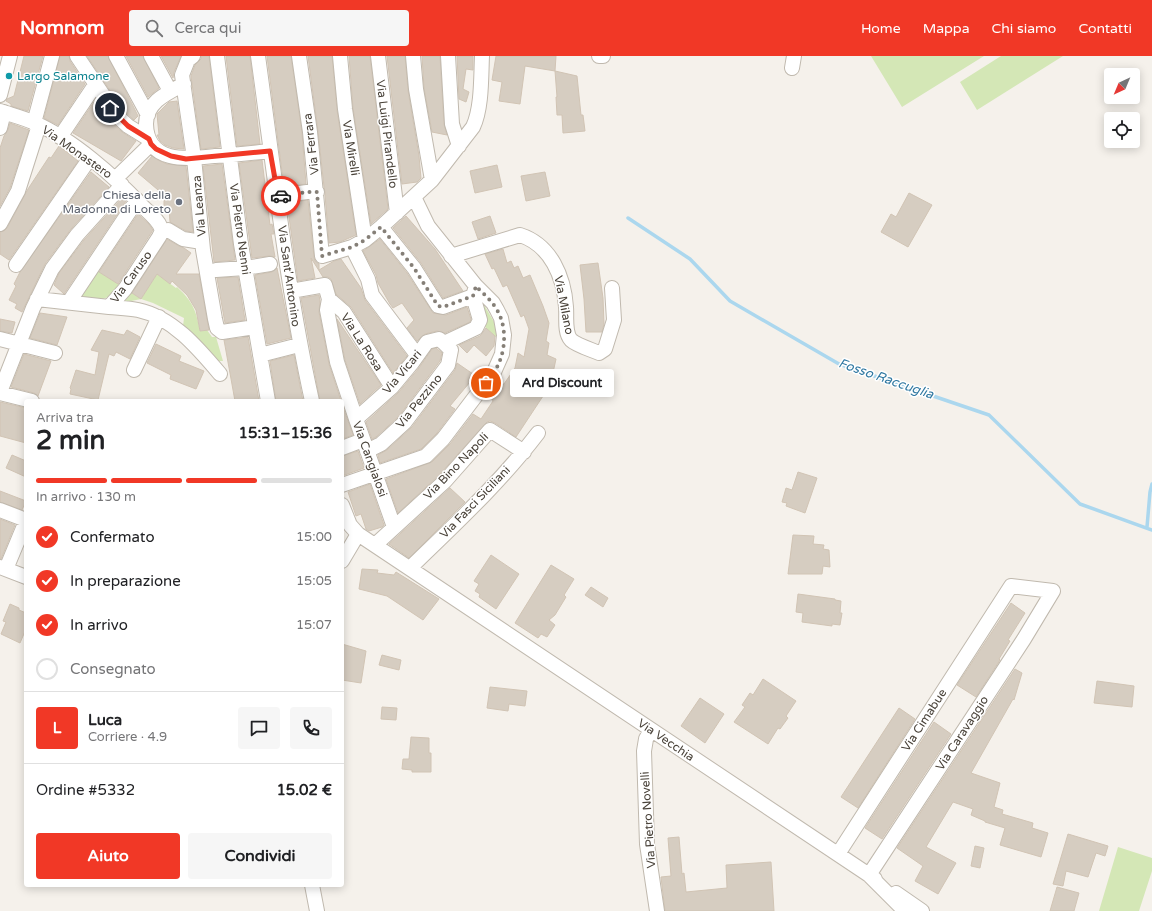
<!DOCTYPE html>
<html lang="it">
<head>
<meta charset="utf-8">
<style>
	:root { --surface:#fff; --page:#f6f6f6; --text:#202124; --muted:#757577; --line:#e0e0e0; --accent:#f13826 }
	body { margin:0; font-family:"Varela Round",sans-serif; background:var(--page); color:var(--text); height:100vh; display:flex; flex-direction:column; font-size:15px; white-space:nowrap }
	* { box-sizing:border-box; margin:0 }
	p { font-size:13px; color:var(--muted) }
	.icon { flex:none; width:22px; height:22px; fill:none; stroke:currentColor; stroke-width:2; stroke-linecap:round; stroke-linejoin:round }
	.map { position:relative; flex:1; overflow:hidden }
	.sheet { position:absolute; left:24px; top:343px; width:320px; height:488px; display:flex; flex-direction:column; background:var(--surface); border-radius:4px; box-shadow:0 2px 10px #0003 }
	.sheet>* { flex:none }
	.needle { width:26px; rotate:224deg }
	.buttons { position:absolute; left:1104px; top:12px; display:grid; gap:8px }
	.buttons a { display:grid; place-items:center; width:36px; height:36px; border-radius:4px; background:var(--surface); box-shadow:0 2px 10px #0003; font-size:20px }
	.pin { position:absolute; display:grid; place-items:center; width:34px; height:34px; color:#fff; margin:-17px; border:2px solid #fff; border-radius:50%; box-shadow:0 1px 4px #0007 }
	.courier { position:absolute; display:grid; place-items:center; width:40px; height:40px; margin:-20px; border:3px solid #f13826; border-radius:50%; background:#fff; color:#222; box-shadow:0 1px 5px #0007 }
	.bubble { position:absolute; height:28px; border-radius:4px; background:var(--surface); box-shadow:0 2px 10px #0003; font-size:13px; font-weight:800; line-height:28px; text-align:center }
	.headline em { font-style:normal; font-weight:800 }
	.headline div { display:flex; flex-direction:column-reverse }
	.headline { display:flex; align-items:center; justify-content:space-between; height:68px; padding:0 12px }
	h1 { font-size:26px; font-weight:800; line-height:30px }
	.bar { display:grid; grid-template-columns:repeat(4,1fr); gap:6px 4px; align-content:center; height:48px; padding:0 12px }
	.bar i { height:5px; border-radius:3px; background:var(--line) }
	.bar .selected { background:var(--accent) }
	.bar p { grid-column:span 4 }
	.line { display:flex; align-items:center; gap:10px; padding:0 12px; border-top:1px solid var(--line) }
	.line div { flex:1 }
	.round { display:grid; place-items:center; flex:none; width:42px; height:42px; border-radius:4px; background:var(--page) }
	ol { padding:0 12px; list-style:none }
	li { display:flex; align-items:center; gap:12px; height:44px }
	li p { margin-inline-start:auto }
	li .icon { padding:4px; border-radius:50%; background:var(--accent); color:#fff; stroke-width:4 }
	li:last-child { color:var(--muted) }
	li i { width:22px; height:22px; border:2px solid var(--line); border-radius:50% }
	.cta { display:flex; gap:8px; margin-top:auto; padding:8px 12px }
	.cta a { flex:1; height:46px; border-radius:4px; background:var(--accent); color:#fff; font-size:16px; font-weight:800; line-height:46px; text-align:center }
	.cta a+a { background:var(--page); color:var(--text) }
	header { display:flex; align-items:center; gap:24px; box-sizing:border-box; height:56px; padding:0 20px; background:var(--accent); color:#fff }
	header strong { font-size:19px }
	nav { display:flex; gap:22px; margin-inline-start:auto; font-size:14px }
	.search { width:280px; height:36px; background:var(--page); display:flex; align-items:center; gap:10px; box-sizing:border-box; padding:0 14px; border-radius:4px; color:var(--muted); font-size:15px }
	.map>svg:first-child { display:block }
	.green { fill:#d4e7b6 }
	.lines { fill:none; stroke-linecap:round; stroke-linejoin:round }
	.stream { stroke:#abd7ee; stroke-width:3.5 }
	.building { fill:#d6cdc1; stroke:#d1c4b4 }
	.minor-casing { stroke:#c0b9ae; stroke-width:16 }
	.minor { stroke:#fff; stroke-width:14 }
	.done { stroke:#857f77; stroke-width:4; stroke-dasharray:0 7.2 }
	.route { stroke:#f13826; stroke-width:5 }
	.culture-dot { fill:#0f9aa8; stroke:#fff; stroke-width:1.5 }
	.worship-dot { fill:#6b7280; stroke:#fff; stroke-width:1.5 }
	.labels { text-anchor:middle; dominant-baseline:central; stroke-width:3; stroke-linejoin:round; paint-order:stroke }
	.culture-label { font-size:12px; fill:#0d838f; stroke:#fff; text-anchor:start }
	.street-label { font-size:12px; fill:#494239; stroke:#fff }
	.worship-label { font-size:12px; fill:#5b616d; stroke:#fff; text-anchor:end }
	.water-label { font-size:13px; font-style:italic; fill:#3179a2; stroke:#fff }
</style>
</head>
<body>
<header>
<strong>Nomnom</strong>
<div class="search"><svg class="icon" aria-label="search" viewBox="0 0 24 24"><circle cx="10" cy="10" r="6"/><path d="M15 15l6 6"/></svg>Cerca qui</div>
<nav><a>Home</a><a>Mappa</a><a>Chi siamo</a><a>Contatti</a></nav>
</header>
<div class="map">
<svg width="1152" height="855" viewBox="0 0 1152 855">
	<rect width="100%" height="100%" fill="#f5f1eb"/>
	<path class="green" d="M871 0H984L902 51Z
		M1001 0H1063L977 54 960 26Z
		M96 214 120 229 110 240 103 243 78 240Z
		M157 218 176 232 177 231C193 246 196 254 200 275L207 274 212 281H216L223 305H216L183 270 184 262 153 247 141 243 122 247 129 235 141 243Z
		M483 247 497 271 499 284 484 270 481 249Z
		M1118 791 1152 802V815L1139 855H1099Z"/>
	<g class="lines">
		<path class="stream" d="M628 162 690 203 730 245 839 308 989 359 1080 448 1152 474
			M1147 471 1150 436 1152 428"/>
	</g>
	<path class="building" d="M24 0H43L28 55 11 50V48L6 45 7 43 14 40Z
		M60 0H69L70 5 85 28 58 69 44 62Z
		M87 0H108L138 60 134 64 123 54Z
		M126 0H143L159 32 148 41Z
		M161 0H181L174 16 173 22Z
		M201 0H209L220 91 201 93 191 20 195 9 201 3Z
		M226 0H250L260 88 237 90Z
		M267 0H291L302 77 306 128 284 131Z
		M308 0H332L337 54 356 179 340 186 329 187 325 139V136L324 131 318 75Z
		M349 0H370L388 153 371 168 353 52Z
		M387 0H405L408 34 419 100 421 122 417 126 402 128Z
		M422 0H440L444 68 447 79 432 76 424 32Z
		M457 0H473V14L466 13 463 33 469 36 466 46 459 43Z
		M496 0H556L555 15 525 10 520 48 499 45 502 26 492 24Z
		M555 15 577 20 581 59H583L585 75 563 77 562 59H557L556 41H557Z
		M96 43 111 66 122 76 136 85 121 105 73 77Z
		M177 45 184 93 173 92 165 89 160 85 157 79H159L157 58 169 46Z
		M10 67 29 74 10 132 0 150V92L4 80 8 74Z
		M59 90 78 105 9 204 0 198V176L4 175 7 172 28 133 49 101 51 102Z
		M152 100 158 104 167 108 186 110 193 176 186 175 170 166 169 152H164V139L138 117Z
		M262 104 270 169 272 168 274 178H271L275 201 269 200 252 202 239 107Z
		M222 108 235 204 214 206 203 110Z
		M497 109 502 131 475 137 470 115Z
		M91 116 109 131 71 173 45 208 22 256 15 252 17 248 9 244 16 230 14 228 20 216Z
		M545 116 550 140 526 145 521 120Z
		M909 137 932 149 908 191 881 176 891 158 896 161Z
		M122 142 126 145 64 238 63 237 54 229 59 217 84 184Z
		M308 144 314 201 315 205 319 208V214L334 205 341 203 361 232 365 244 407 300 393 317 351 251 336 238 331 223 328 221H323L311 202 315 222 298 225 287 147Z
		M138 158 149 168 153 174 118 228 99 216Z
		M406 160 435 193 463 235 443 242 421 207 393 172Z
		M490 160 496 177 478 183 472 166Z
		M167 183 179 190 184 192 191 197 176 218H199L209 274 200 275 196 254 187 239 172 225 170 228 157 218 141 243 132 237Z
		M380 183 407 217 433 257 446 259 467 251 471 263 470 266 445 277 437 275 425 278 417 285 407 272 414 264 402 247 393 252 390 248 378 227 376 219 363 195Z
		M503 193 507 207 511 205 514 212 518 210 523 222 530 219 543 250 549 267 546 285 549 287 547 299 556 303 551 326 547 334 516 381 495 367 490 365 487 366 439 419 398 457 386 423 432 406 450 388 473 358 481 363 493 345 489 337 495 329 504 328 515 312 518 297 524 301 529 273 524 259 521 261 507 229 503 231 494 212 492 213 485 198Z
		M598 207 603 242 604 268 602 276H586L584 243 580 209Z
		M277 212 291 282 267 288 255 219 272 216Z
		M238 221 245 264 225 267 217 222Z
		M319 239 320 245 319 256 329 308 341 345H320L301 242Z
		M40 257 67 261 57 289 30 282Z
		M0 263 15 266 12 277 0 275Z
		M337 263 381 329 360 348 345 304Z
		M486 272 495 280 494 290 486 300 474 289 467 297 459 289 480 280Z
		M102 274 124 279 127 274 140 281 130 303 116 296 114 300 109 298 98 344 70 338 71 333 70 332 76 314 95 319 99 296 91 294Z
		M248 281 259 345H235L224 284Z
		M156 288 181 300 179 305 204 315 196 333 170 323 171 319 147 307Z
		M436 292 442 297 440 305 399 360 376 381 372 383 366 366 398 337 419 312 432 293Z
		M24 298 51 305 38 340 34 337 11 331Z
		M294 299 303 345H276L270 305Z
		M457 307 473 318 468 324 470 326 450 350 455 353 437 377 421 393 380 407 378 399 387 394 412 371 455 314Z
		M0 346 26 352V387L0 380Z
		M342 348 353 379 342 383Z
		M358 395 364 412 342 420V400Z
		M12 399 26 405V421L6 412Z
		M798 416 817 422 805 457 786 450 787 447 782 446 786 432 792 434Z
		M370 428 384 469 382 471 369 475 366 473 361 458 356 460 348 436Z
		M450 432 465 446 409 502 389 488Z
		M0 435 26 445 22 454 0 446Z
		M0 463 15 469 1 503H0Z
		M793 479 814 480 813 488 824 489 823 493 829 494 830 511 823 510 822 518H788Z
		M491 499 519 518 496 553 479 541 480 538 475 535 479 528 474 525Z
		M551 509 574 523 564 539 566 541 555 559 549 564 555 569 547 581 541 578 538 582 515 567Z
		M362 513 378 514 377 517 394 519 396 516 439 543 423 564 387 540 359 533Z
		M591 531 608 542 603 551 585 539Z
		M798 538 835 543V544L841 545 840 557H842L840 569 832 568V570L802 566 803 557 796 556Z
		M1011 547 1025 557 1008 584 1010 585 999 603 1000 604 976 641 957 629Z
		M10 548 19 552V554L26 557V573L20 587 1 578 6 566 3 565Z
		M342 588 366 595 361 627 342 624Z
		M382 599 401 604 399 614 379 609Z
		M1015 613 1022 617 1014 644 1013 643 971 717 1000 727 994 751 1003 754 1002 758 1033 767 1032 772 1048 777 1041 801 1000 789 1005 772 985 766V765L971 759 973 753 953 746 926 791 956 807 938 838 915 825 923 810 897 792Z
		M763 623 796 645 786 660 788 662 780 673 778 672 768 688 734 666 745 651 742 649 750 637 753 639Z
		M1097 625 1134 630 1132 651 1094 647Z
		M490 631 527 635 525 650 509 648 508 655 487 652Z
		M700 642 724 658 705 687 681 670Z
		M382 651 397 652 396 664 381 663Z
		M899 652 915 663 858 752 841 741Z
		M934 666 951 678 882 783 865 772Z
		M411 681 429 682V697H431V716H412V714L402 713 403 703H409Z
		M1068 778 1108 790 1105 800 1096 797 1088 821 1066 815 1063 830 1053 828Z
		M679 781 682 818 684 817 686 836 727 832 726 809 771 806 774 855H665L661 821 671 820 668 782Z
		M975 790 984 792 980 812 971 810Z
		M1057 831 1079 837 1074 855H1050Z"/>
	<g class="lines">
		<defs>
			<path id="minor" d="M77 0 117 60 128 70 149 83
				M116 0 148 59
				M151 0 170 35
				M193 0 188 4 182 19 194 102 203 194 215 263 217 272 222 276 255 271
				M217 0 241 188 268 345
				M258 0C274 115 287 232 312 345
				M299 0 310 76 322 200 352 191 365 184 381 171 432 124 473 71C482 52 481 21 482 0
				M340 0 345 53 365 184
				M378 0 397 157
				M413 0 416 33 432 124
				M448 0 452 68 459 90
				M599 0H603
				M792 12 794 0
				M184 28C167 37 146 46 146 68 147 108 187 103 215 100 234 99 252 97 270 95
				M0 39 10 0
				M0 55C12 59 24 62 35 67 72 83 114 120 141 149 148 156 158 163 161 172L162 175 159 181 125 233 109 251 37 243
				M34 67 52 0
				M0 72 4 56
				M60 81 95 29
				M115 123 151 88
				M278 140 307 136H317
				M0 168 18 135 39 69
				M381 171 414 212 438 250 443 251 473 240
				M168 174 183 183 202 186
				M352 191 368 223 372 239 417 299
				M451 200 520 179C551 189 564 221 566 251 567 261 564 276 571 284 576 289 592 294 599 297L605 293 614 264 612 232
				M16 209 90 102
				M216 214 245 212 270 208
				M291 235 325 229 329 243 327 254 337 306 356 363 394 471
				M329 243 344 256 392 331
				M69 246 137 144
				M109 251C119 252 128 252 138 254 172 261 198 292 220 318
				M0 283 55 297
				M260 299 299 289
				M134 314 159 261
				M0 336 33 252 52 213 77 179 122 129
				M0 337 32 345
				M356 363 392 331 412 307 427 286 439 283 444 287 476 272 480 264 473 240 476 230
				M342 392 363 384
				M367 395 381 388 405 366 448 309 451 294 444 287
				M342 429 426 400 443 383 494 316 502 298 504 279 501 262 497 254 493 247 476 230 428 170 414 141
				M342 449 350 469 358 478 875 823
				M0 454 26 464
				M375 489 445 425 490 374 524 396
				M342 505 358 478
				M0 511 26 521
				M410 512C454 469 500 427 538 377
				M6 513 26 465
				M651 674 646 683 644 695 647 788 657 855
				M838 798 1011 530 1053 535 1024 583 869 819 905 855
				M312 829 317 855
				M896 837 922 855"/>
		</defs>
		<use href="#minor" class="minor-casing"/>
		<use href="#minor" class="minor"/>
	</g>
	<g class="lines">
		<path class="done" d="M281 140 307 136H317L322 200 352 191 365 184 381 171 414 212 438 250 443 251 473 240 476 230C481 236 488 241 493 248 506 264 507 288 499 307 496 314 491 321 486 327"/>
		<path class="route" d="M110 52 128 70 149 83 151 88 156 93 171 100 186 103 270 95 278 140H281"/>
	</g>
	<circle class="culture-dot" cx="9" cy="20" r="4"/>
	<circle class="worship-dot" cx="179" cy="146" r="4"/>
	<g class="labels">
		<g class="culture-label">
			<text x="17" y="20">Largo Salamone</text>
		</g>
		<g class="street-label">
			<text transform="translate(387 78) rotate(83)">Via Luigi Pirandello</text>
			<text transform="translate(311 88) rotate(-97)">Via Ferrara</text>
			<text transform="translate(351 92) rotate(81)">Via Mirelli</text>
			<text transform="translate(77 96) rotate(35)">Via Monastero</text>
			<text transform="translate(199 150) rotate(-95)">Via Leanza</text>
			<text transform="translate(240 173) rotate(82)">Via Pietro Nenni</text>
			<text transform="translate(289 220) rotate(82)">Via Sant'Antonino</text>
			<text transform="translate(131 221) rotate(-54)">Via Caruso</text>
			<text transform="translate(564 249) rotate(79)">Via Milano</text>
			<text transform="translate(362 286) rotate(57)">Via La Rosa</text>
			<text transform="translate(402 316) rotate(-50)">Via Vicari</text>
			<text transform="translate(419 345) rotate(-51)">Via Pezzino</text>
			<text transform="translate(370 403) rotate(70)">Via Cangialosi</text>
			<text transform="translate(456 410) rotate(-46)">Via Bino Napoli</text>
			<text transform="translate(475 446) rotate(-46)">Via Fasci Siciliani</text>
			<text transform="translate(924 664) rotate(-57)">Via Cimabue</text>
			<text transform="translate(962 677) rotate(-57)">Via Caravaggio</text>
			<text transform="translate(666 684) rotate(34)">Via Vecchia</text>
			<text transform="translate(648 764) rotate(-94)">Via Pietro Novelli</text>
		</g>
		<g class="worship-label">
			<text x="171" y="139">Chiesa della<tspan x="171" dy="14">Madonna di Loreto</tspan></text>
		</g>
		<g class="water-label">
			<text transform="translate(886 323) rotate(19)">Fosso Raccuglia</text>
		</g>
	</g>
</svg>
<div class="buttons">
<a><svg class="needle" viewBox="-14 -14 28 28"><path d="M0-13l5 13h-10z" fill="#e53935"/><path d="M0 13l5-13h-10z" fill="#757577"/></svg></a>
<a><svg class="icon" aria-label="locate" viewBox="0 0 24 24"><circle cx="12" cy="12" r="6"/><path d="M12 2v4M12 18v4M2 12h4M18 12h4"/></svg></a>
</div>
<div class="pin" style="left:486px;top:327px;background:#ea580c"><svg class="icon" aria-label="bag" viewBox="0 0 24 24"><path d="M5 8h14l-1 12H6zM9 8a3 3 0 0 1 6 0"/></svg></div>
<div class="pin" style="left:110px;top:52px;background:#1f2937"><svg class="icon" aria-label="home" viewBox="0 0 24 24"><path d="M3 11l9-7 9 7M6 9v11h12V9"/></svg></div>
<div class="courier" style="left:281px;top:140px"><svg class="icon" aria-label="car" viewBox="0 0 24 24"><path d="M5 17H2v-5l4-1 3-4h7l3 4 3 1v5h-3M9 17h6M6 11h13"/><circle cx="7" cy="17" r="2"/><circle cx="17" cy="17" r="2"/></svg></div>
<div class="bubble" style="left:510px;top:313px;width:104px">Ard Discount</div>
<section class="sheet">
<div class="headline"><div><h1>2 min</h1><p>Arriva tra</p></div><em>15:31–15:36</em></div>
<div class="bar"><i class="selected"></i><i class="selected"></i><i class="selected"></i><i></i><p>In arrivo · 130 m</p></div>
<ol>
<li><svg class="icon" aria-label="check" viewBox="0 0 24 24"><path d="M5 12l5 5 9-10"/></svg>Confermato<p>15:00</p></li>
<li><svg class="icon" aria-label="check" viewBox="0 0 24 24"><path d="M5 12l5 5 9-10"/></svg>In preparazione<p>15:05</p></li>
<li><svg class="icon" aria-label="check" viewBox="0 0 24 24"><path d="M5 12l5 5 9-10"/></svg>In arrivo<p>15:07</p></li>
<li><i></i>Consegnato</li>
</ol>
<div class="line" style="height:72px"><b class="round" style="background:var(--accent);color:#fff">L</b><div><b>Luca</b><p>Corriere · 4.9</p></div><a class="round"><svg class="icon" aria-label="chat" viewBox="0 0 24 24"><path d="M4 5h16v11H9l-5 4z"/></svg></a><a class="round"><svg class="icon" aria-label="phone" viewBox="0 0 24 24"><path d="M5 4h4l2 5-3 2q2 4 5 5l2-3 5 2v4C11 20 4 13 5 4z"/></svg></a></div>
<div class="line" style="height:52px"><div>Ordine #5332</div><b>15.02 €</b></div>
<div class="cta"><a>Aiuto</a><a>Condividi</a></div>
</section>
</div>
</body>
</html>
